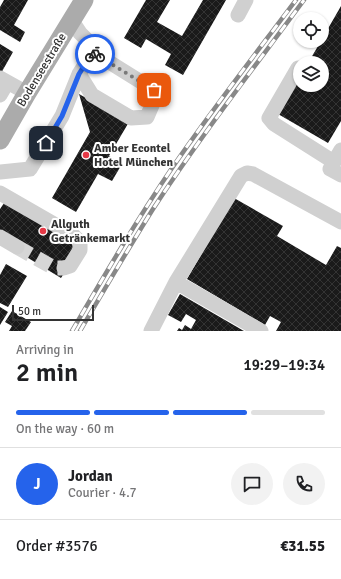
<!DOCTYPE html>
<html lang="en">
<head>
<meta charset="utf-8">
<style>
	:root { --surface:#fff; --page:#f2f2f2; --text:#202124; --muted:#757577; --line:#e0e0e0; --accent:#2563eb }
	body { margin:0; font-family:Signika,sans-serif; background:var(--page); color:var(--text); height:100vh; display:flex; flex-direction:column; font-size:15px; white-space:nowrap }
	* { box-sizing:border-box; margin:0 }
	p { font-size:13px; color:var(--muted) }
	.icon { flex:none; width:22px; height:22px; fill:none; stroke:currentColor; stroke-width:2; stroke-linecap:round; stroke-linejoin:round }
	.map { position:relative; height:331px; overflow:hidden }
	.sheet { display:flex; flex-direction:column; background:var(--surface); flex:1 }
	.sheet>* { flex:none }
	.buttons { position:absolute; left:293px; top:12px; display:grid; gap:8px }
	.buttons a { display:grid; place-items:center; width:36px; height:36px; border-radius:50%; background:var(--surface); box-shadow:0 1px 3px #0004; font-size:20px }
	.scale { position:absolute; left:12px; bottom:10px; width:82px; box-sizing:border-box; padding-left:4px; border:2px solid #333; border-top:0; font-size:11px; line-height:14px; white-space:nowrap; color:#333; -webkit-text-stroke:3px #fff; paint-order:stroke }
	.pin { position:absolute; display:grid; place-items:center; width:34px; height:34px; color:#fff; margin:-17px; border-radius:8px; box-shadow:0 2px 6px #0006 }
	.courier { position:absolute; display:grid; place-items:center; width:40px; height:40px; margin:-20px; border:3px solid #2563eb; border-radius:50%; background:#fff; color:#222; box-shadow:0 1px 5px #0007 }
	.overview em { font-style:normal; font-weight:600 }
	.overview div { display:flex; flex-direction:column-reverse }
	.overview { display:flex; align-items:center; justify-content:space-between; height:68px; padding:0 16px }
	h1 { font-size:26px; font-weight:600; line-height:30px }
	.bar { display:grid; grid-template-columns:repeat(4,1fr); gap:6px 4px; align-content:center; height:48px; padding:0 16px }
	.bar i { height:5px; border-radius:3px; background:var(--line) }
	.bar .selected { background:var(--accent) }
	.bar p { grid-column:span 4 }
	.line { display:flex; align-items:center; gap:10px; padding:0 16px; border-top:1px solid var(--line) }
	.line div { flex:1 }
	.round { display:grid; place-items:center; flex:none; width:42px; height:42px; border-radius:21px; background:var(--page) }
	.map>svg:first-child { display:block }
	.building { fill:url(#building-cross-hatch) }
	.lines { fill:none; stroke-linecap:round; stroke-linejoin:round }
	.minor-tunnel { stroke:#d6d6d6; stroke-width:15; stroke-dasharray:15 8; stroke-linecap:butt }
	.minor { stroke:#d0d0d0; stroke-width:15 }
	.major { stroke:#ababab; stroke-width:19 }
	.rail-casing { stroke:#888; stroke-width:4.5 }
	.rail { stroke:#fff; stroke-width:3; stroke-dasharray:9; stroke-linecap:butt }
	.done { stroke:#7a7a7a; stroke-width:4; stroke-dasharray:0 7.2 }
	.route { stroke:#2563eb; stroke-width:5 }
	.poi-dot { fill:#e63946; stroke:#fff; stroke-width:1.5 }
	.labels { text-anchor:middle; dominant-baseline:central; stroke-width:4; stroke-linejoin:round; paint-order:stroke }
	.street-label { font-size:12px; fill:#333; stroke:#fff }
	.poi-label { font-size:12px; font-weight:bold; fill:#333; stroke:#fff; text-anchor:start }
</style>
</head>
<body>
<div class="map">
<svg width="341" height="331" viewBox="0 0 341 331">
	<defs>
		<pattern id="building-cross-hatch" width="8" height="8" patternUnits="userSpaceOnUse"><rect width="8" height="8" fill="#1a1a1a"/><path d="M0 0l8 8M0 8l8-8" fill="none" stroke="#333"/></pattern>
	</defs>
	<rect width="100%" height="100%" fill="#fff"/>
	<path class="building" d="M4 0H28L14 25 25 32 20 42 0 30V7Z
		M146 0H170L157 22 182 36 203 0H226L183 75 165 65 171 54 146 39 141 48 124 38Z
		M341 6V121L328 143 278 114 300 77V85H322V63H308L321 41H322V39Z
		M0 44 13 52 0 75Z
		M79 94 129 122 109 156 122 164 112 181 98 174 76 212 52 198 90 132Z
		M234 198 283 226 277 236 326 265 337 246 341 248V331H276L281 322 270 316 265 325 187 279Z
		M6 200 71 239 73 247 65 272 61 278 15 250 0 233V209Z
		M6 264 27 276 8 307 0 303V275Z
		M180 294 244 331H177L179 328 182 330 185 325 191 329 196 320 186 314 181 322 168 315Z
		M0 307 8 312 0 325Z
		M12 311 31 322 25 331H9L12 326 5 322Z"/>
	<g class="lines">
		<path class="minor-tunnel" d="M17 247 54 268H64"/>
		<path class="minor" d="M238 15 246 0
			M72 21 80 33 88 41 93 52 154 90 153 103 147 117 131 118 92 95 79 74
			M298 68 269 118 274 124 334 162
			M0 78 27 93
			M0 95 7 83
			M341 150 330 169 341 175
			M0 172 30 169 62 116 79 74 93 52
			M0 193 73 235 80 242V250L70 266 64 268
			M0 237 17 247
			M176 282 261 331
			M151 331 176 282 241 176 247 173 253 174 341 222"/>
		<path class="major" d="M0 140 27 93 84 0"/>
		<defs>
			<path id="rail" d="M72 331C104 276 136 221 172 168 211 111 254 56 296 0
				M80 331C104 290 128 249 153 209 200 137 253 69 304 0"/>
		</defs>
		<use href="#rail" class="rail-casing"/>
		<use href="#rail" class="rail"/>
	</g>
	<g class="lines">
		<path class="done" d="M95 54 154 90"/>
		<path class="route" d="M46 143 62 116 79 74 93 52 95 54"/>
	</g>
	<g class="poi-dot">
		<circle cx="86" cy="155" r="4"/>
		<circle cx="43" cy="231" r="4"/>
	</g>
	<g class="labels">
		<g class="street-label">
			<text transform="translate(42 70) rotate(-59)">Bodenseestraße</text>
		</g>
		<g class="poi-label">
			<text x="94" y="148">Amber Econtel<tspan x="94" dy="14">Hotel München</tspan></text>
			<text x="51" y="224">Allguth<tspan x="51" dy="14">Getränkemarkt</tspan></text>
		</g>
	</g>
</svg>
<div class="buttons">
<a><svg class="icon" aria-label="locate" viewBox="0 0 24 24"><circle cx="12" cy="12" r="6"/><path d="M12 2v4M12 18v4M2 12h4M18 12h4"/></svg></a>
<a><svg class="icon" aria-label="layers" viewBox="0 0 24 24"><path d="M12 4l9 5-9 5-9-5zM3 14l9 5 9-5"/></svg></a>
</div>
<div class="scale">50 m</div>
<div class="pin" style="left:154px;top:90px;background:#ea580c"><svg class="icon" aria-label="bag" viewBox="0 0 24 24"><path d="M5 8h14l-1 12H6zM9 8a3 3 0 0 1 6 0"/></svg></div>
<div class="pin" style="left:46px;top:143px;background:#1f2937"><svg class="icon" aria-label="home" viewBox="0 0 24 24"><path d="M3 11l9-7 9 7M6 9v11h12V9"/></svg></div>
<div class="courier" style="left:95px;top:54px"><svg class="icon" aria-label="bike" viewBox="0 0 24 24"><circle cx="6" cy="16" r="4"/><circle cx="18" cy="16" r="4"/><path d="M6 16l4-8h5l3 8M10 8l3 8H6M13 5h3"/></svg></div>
</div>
<section class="sheet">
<div class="overview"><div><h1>2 min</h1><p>Arriving in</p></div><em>19:29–19:34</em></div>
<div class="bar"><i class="selected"></i><i class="selected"></i><i class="selected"></i><i></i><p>On the way · 60 m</p></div>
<div class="line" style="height:72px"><b class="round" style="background:var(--accent);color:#fff">J</b><div><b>Jordan</b><p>Courier · 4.7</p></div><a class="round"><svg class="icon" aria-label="chat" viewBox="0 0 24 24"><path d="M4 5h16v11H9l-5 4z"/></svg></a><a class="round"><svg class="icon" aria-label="phone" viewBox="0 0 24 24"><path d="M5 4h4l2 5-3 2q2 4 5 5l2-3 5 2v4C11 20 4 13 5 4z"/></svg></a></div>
<div class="line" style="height:52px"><div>Order #3576</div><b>€31.55</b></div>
</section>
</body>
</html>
